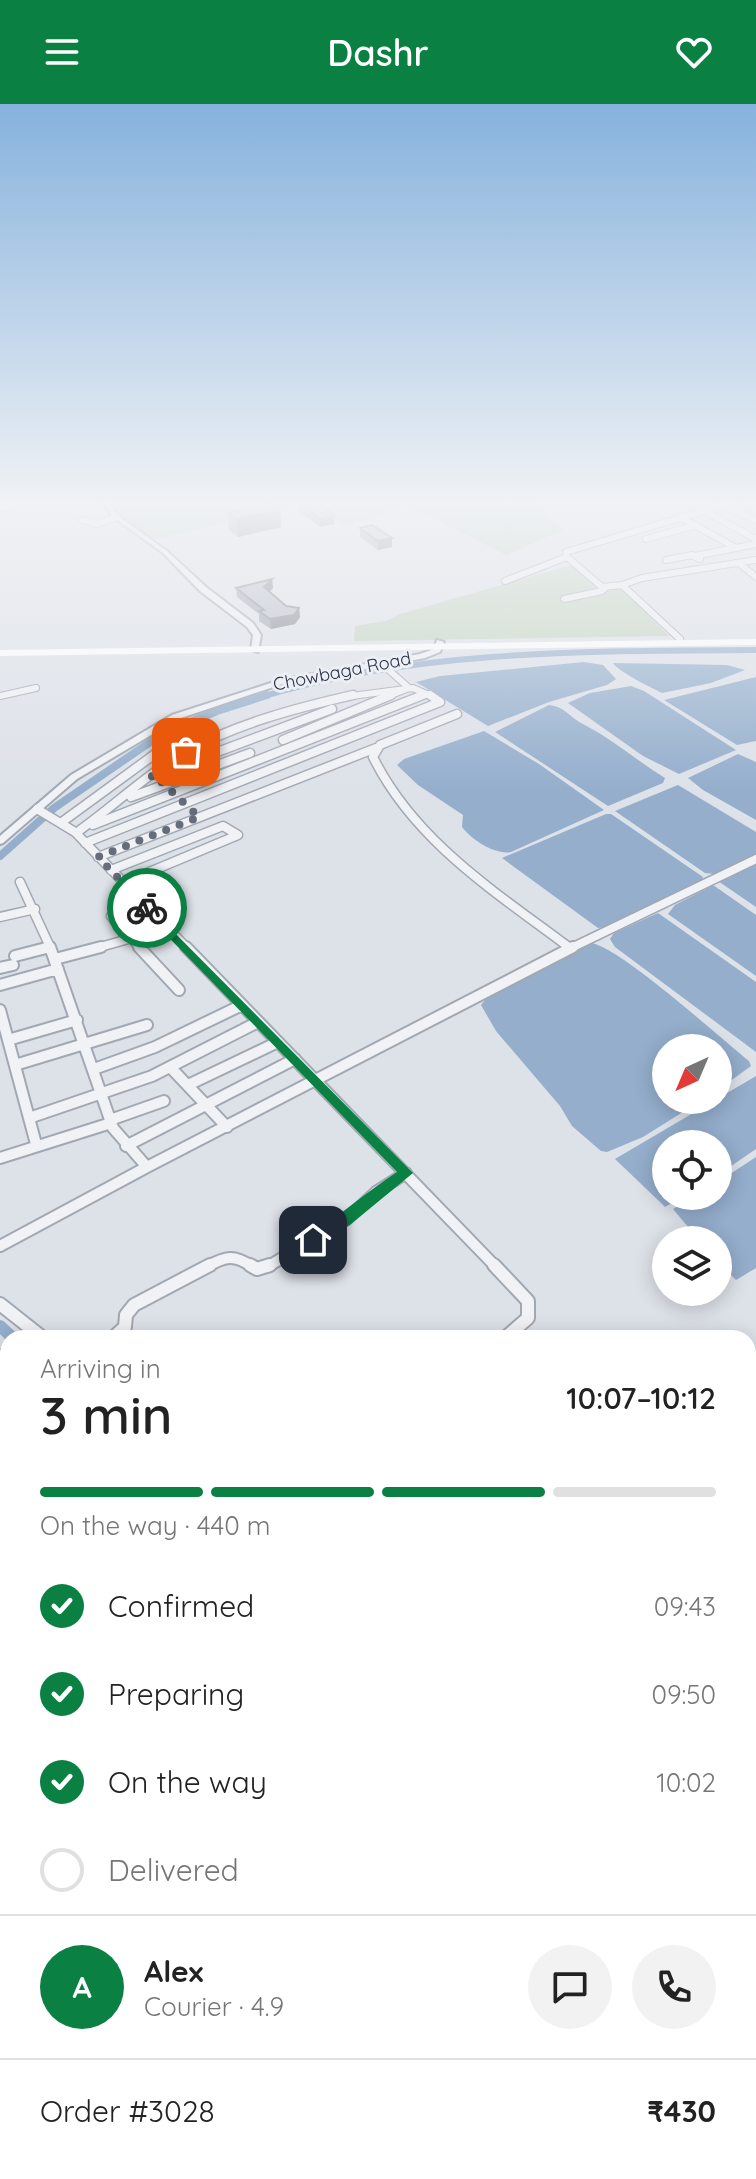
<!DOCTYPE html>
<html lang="en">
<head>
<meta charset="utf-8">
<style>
	:root { --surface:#fff; --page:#f2f2f2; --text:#222; --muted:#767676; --line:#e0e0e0; --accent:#0b8043 }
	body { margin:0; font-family:Quicksand,sans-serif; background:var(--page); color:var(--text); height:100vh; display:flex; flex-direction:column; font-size:30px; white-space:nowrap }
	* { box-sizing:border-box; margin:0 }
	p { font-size:26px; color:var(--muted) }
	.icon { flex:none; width:44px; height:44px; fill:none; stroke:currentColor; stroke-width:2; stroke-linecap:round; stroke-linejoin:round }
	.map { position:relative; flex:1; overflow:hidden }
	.drawer { position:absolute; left:0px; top:1226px; width:756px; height:850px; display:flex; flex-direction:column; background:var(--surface); border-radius:24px 24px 0 0; box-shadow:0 4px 20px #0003 }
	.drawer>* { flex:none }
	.needle { width:52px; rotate:224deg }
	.controls { position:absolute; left:652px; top:930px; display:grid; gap:16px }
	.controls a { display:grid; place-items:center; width:80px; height:80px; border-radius:50%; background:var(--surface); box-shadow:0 4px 20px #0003; font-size:40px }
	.pin { position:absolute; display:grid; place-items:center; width:68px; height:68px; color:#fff; margin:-34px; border-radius:16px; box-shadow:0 4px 12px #0006 }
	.courier { position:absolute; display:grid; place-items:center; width:80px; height:80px; margin:-40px; border:6px solid #0b8043; border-radius:50%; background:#fff; color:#222; box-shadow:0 2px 10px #0007 }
	.headline em { font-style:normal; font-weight:600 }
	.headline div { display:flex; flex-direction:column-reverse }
	.headline { display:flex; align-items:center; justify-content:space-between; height:136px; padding:0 40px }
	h1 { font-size:52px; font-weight:600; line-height:60px }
	.bar { display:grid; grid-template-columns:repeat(4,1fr); gap:12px 8px; align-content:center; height:96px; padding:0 40px }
	.bar i { height:10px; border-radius:6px; background:var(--line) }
	.bar .current { background:var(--accent) }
	.bar p { grid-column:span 4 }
	.line { display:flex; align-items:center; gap:20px; padding:0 40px; border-top:2px solid var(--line) }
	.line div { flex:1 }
	.round { display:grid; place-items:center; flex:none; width:84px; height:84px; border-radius:42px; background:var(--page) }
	ol { padding:0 40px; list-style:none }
	li { display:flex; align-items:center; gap:24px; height:88px }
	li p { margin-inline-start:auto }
	li .icon { padding:8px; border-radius:50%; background:var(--accent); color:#fff; stroke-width:4 }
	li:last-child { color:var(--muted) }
	li i { width:44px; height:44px; border:4px solid var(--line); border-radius:50% }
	header { display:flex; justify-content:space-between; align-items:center; height:104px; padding:0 40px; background:var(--accent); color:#fff; font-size:36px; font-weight:600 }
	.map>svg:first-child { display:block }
	.green { fill:#c2d3bd }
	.water { fill:#94aecc }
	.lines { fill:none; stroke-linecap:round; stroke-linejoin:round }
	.canal-far3 { stroke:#94aecc; stroke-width:6 }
	.canal-far2 { stroke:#94aecc; stroke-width:8 }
	.canal-far1 { stroke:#94aecc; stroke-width:12 }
	.canal { stroke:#94aecc; stroke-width:16 }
	.minor-far4-casing { stroke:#a2a8b2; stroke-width:8 }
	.minor-far3-casing { stroke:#a2a8b2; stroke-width:11 }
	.minor-far2-casing { stroke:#a2a8b2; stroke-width:14 }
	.minor-far1-casing { stroke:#a2a8b2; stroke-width:16 }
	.minor-casing { stroke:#a2a8b2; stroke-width:20 }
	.tertiary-casing { stroke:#a2a8b2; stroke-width:4 }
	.minor-far4 { stroke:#f0f2f6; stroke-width:6 }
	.minor-far3 { stroke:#f0f2f6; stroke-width:8 }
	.minor-far2 { stroke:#f0f2f6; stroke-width:10 }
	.minor-far1 { stroke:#f0f2f6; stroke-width:12 }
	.minor { stroke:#f0f2f6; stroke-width:16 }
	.tertiary { fill:#f0f2f6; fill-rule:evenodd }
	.secondary { fill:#fff; fill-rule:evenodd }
	.wall { fill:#9ba0aa }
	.shaded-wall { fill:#7e828b }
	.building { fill:#b4bac6; stroke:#7e828b; stroke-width:2 }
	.route { fill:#0b8043 }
	.done { stroke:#656d7b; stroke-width:8; stroke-dasharray:0 14.4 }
	.labels { text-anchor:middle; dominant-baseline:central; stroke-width:6; stroke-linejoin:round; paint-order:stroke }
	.far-street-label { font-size:18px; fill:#252e40; stroke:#ecf0f6 }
</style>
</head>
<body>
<header><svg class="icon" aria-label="menu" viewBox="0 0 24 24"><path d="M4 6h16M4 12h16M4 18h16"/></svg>Dashr<svg class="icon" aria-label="heart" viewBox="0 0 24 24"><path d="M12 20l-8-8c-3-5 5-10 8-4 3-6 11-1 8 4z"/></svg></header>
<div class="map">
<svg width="756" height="2075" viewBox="0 0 756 2075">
	<rect width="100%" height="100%" fill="#dde1e8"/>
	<path class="green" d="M101 394H529L563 426 506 451 407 401 388 407 383 412 343 421 308 398 156 435C133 429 114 414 101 394Z
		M575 460 601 483 617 480 669 532 354 537 355 522 386 517 400 510Z"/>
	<path class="water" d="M584 558 603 561 616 575 607 581 549 598 488 622 416 578 440 572Z
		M613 559 727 561 745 566 711 579 662 589C650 583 619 568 613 559Z
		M756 573V637L737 641 664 596Z
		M631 582 644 587 736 646 679 670 643 652 568 599 590 589Z
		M549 601C565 603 569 612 581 619 611 634 636 656 665 674L663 679 608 702 495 628Z
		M484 627 539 660 604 706 511 748C495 751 472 736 462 723L463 711 418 681 397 661 404 655Z
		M738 650 756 658V716L703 686 688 674Z
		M678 681 756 728V751L714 770 705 769 615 707Z
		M606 710H611L703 773 702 777 608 823 598 824 502 754Z
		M756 758V803L718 777Z
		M713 781 756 811V872L668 810 675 801Z
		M658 809 756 878V948L615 843 610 835 614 829Z
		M592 839C623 846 718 932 749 957L751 962 718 986V944H666V996H702L643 1033 607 1048 601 1047 572 1022 560 1002 496 927 481 901 490 890Z
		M756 972V1045L718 1071V1040H666V1092H684L665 1103 661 1099 615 1055Z
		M756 1053V1164L736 1176 718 1158V1136H699L673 1105 694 1092H718V1078Z
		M756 1499V1683L748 1691V1506Z
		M756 1701V1850L748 1843V1709Z"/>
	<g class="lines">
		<path class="canal-far3" d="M261 593C416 545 595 547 756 546"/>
		<path class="canal-far2" d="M0 752 54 704 162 630 217 607 267 591"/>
		<path class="canal-far1" d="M0 1222 13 1234"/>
		<path class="canal" d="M748 2032 756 2041
			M748 2061 756 2060
			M676 2075 712 2068"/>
		<defs>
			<path id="minor-far4" d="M697 394 713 404
				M722 401 756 416
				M0 405 30 394
				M703 406 756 435
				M680 413 736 444
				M82 416 97 420 117 413
				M646 435 696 421
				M695 452 756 440
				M567 453 602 483 622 481
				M666 456 692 451 700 455
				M740 460 756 473
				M505 477 567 453 566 448 747 394
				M564 495 602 487 606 483
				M680 535 622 481 642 474 756 456
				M381 559 409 584 386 593
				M0 592 36 584
				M344 593 413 584 433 593
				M418 593 427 590"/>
			<path id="minor-far3" d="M457 610 380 641 373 653C415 738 497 789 570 844
				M283 636 391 591
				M164 668 332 605
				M131 693 250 649
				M37 705 75 728 188 845
				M62 718 155 650 168 646 180 651
				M93 721 423 591
				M80 726C115 701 147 670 184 649 235 620 296 604 353 591
				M85 739 440 598 430 591
				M98 753 376 644
				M111 766 223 722 238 731 123 779
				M20 778 51 845
				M118 805 139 796
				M111 812 141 845
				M0 813 35 805
				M44 845 50 843
				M93 845 132 834
				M569 845 756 755"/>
			<path id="minor-far2" d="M50 843 113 1024 147 1063 573 843
				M139 843 179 886
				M186 843 496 1163
				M15 852 50 843
				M55 855 101 843
				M0 864 13 861
				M0 881 58 865
				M0 906 36 1040
				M8 936 77 916
				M15 961 147 921
				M171 964 227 1023
				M94 965 155 943 242 901
				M188 981 278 938
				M29 1014 152 972 258 918
				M110 1016 164 997
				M126 1042 295 955
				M0 1054 111 1019
				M0 1142 147 1063
				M206 1163C226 1152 234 1150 253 1163
				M267 1163 346 1116 376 1088 406 1069"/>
			<path id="minor-far1" d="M250 1161 257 1165 270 1161
				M494 1161 528 1197V1214L505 1234
				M0 1200 43 1234
				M113 1234 125 1223 126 1211 134 1201 210 1161
				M0 1252 8 1260
				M0 1275 8 1271
				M0 1344 8 1339
				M0 1439 8 1434"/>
			<path id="minor" d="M748 1951 756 1961"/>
			<path id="tertiary" d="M100 394H106L117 411 167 447 206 483 253 519 261 531 258 548 251 546 253 531 247 523 200 487 163 449 113 413Z
				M437 536 444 538 440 548 425 554 282 580 178 615 77 675 3 739 0 740V732L71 671 172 611 280 576 420 550 434 545Z"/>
		</defs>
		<use href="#minor-far4" class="minor-far4-casing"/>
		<use href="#minor-far3" class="minor-far3-casing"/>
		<use href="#minor-far2" class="minor-far2-casing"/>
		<use href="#minor-far1" class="minor-far1-casing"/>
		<use href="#minor" class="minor-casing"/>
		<use href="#tertiary" class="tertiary-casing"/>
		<use href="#minor-far4" class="minor-far4"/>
		<use href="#minor-far3" class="minor-far3"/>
		<use href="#minor-far2" class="minor-far2"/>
		<use href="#minor-far1" class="minor-far1"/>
		<use href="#minor" class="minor"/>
		<use href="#tertiary" class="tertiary"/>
		<path class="secondary" d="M756 535V541L0 552V546Z"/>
	</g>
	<path class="wall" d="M298 399 334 411V420L320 423 299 408Z
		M228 409 281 423 238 433 229 426Z
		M360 424 392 434V443L378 446 360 433Z
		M272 475 273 484 269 488 286 502 299 504 300 513 295 520 271 525 259 517V510L237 493 236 484Z"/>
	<path class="shaded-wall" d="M280 406 281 423 238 433 236 415Z
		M334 411V420L320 423V415Z
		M392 434V443L378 446V437Z
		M272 475 273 484 265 492 264 483Z
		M299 504 300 513 295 520 271 525 270 515Z"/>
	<path class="building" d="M314 396 334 411 320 415 298 399Z
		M269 398 280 406 236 415 228 409Z
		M372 421 392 434 378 437 360 424Z
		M272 475 264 483 286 502 299 504 294 511 270 515 259 507 264 506 236 484Z"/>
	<linearGradient id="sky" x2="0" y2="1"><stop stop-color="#86b2dd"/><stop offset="0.58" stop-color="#f0f2f5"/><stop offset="1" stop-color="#f0f2f5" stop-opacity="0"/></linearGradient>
	<rect width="756" height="685" fill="url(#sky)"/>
	<path class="route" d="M147 801 413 1069 351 1120 318 1140H308V1132C340 1112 366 1088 397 1068L143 807 142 804Z"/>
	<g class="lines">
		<path class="done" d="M147 804 98 753 199 713 155 672 151 673 186 648"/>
	</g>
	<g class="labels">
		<g class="far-street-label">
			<text transform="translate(342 567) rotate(-11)">Chowbaga Road</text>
		</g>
	</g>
</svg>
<div class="controls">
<a><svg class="needle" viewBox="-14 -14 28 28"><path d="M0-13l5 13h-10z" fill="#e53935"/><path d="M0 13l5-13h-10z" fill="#767676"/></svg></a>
<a><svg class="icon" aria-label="locate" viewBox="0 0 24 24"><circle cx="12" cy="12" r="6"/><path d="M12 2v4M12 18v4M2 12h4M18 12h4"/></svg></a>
<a><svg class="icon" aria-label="layers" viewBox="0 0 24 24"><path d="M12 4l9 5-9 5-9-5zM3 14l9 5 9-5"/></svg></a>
</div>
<div class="pin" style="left:186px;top:648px;background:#ea580c"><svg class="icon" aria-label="bag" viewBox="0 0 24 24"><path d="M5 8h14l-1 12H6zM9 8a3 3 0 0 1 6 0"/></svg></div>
<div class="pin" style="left:313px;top:1136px;background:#1f2937"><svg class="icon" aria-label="home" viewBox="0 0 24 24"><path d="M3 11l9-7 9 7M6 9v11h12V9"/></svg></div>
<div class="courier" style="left:147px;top:804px"><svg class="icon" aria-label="bike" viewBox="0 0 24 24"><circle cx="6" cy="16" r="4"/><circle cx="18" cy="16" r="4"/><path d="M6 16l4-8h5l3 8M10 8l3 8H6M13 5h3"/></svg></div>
<section class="drawer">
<div class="headline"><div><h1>3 min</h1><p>Arriving in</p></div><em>10:07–10:12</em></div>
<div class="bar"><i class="current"></i><i class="current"></i><i class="current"></i><i></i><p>On the way · 440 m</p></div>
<ol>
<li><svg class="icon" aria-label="check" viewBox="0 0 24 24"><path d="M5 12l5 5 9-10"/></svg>Confirmed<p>09:43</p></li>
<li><svg class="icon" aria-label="check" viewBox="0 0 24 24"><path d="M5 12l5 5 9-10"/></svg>Preparing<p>09:50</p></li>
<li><svg class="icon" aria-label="check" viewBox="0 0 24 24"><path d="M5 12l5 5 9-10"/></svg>On the way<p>10:02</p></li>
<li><i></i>Delivered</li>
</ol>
<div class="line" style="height:144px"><b class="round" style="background:var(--accent);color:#fff">A</b><div><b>Alex</b><p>Courier · 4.9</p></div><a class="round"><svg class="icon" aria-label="chat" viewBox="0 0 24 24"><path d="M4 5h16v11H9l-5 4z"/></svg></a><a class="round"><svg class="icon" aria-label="phone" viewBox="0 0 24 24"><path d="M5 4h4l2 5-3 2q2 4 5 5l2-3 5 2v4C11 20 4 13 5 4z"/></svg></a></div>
<div class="line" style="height:104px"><div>Order #3028</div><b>₹430</b></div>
</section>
</div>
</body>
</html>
